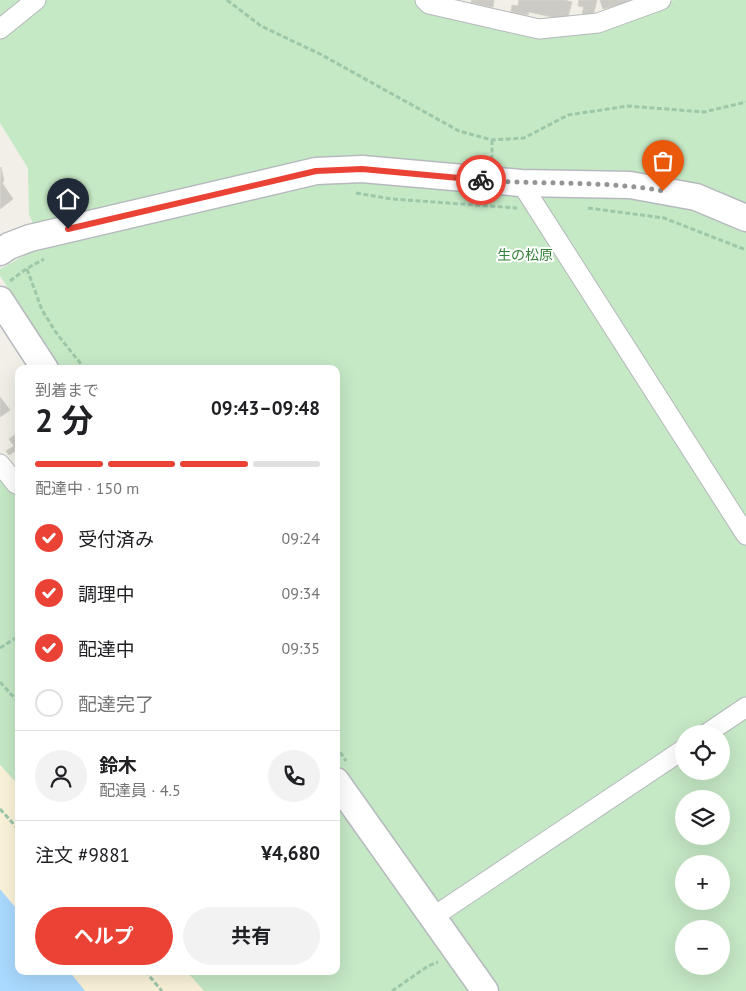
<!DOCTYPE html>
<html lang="ja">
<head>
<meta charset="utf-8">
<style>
	:root { --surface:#fff; --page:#f2f2f2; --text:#202124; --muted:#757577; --line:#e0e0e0; --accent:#ea4335 }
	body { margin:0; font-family:"PT Sans","Noto Sans JP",sans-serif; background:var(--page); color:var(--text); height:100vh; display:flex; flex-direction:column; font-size:19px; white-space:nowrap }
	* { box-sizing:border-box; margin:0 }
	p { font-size:16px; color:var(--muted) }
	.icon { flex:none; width:28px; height:28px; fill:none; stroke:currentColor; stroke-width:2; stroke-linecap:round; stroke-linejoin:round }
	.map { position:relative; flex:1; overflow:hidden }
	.details { position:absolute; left:15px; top:365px; width:325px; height:610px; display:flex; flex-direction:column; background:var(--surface); border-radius:10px; box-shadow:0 5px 20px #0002 }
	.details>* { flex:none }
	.fabs { position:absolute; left:675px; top:725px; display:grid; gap:10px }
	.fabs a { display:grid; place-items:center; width:55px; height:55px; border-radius:50%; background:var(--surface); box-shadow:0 5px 20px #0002; font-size:25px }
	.pin { position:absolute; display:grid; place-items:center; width:42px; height:42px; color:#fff; margin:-51px -21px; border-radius:50% 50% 50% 0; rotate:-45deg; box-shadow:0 0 5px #0007 }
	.pin .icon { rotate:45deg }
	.courier { position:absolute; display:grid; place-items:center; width:50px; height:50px; margin:-25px; border:4px solid #ea4335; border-radius:50%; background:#fff; color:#222; box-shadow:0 1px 6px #0007 }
	.overview em { font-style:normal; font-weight:700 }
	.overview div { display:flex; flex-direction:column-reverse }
	.overview { display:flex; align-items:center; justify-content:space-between; height:85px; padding:0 20px }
	h1 { font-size:32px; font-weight:700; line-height:38px }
	.bar { display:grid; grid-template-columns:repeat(4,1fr); gap:8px 5px; align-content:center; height:60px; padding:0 20px }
	.bar i { height:6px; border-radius:4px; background:var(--line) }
	.bar .current { background:var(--accent) }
	.bar p { grid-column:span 4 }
	.line { display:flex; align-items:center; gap:12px; padding:0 20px; border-top:1px solid var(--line) }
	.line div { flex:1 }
	.round { display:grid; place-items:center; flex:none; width:52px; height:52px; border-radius:26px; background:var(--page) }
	ol { padding:0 20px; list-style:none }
	li { display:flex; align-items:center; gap:15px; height:55px }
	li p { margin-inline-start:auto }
	li .icon { padding:5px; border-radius:50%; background:var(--accent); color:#fff; stroke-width:4 }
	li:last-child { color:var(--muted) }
	li i { width:28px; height:28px; border:2px solid var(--line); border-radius:50% }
	.primary-button { display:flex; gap:10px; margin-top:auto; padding:10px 20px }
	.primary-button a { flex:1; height:58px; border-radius:30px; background:var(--accent); color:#fff; font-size:20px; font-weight:700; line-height:58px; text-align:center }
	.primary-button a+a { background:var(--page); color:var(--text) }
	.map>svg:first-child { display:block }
	.green { fill:#c5e8c5; fill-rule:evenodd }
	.sand { fill:#fbf3d9 }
	.water { fill:#aadaff }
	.building { fill:#cccac5; stroke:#d6d1c6 }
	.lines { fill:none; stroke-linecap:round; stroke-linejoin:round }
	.street-casing { stroke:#b5b8bc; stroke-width:21 }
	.secondary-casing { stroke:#b6babf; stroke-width:29 }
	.path { stroke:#9cc7a9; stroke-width:3; stroke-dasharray:5 2.5; stroke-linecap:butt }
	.street { stroke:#fff; stroke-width:19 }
	.secondary { stroke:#fff; stroke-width:26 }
	.done { stroke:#929495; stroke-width:5; stroke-dasharray:0 9 }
	.route { stroke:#ea4335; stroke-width:6 }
	.labels { text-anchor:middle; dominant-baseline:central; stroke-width:4; stroke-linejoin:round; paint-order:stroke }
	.park-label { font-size:14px; fill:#348238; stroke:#fff }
</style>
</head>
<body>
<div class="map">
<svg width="746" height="991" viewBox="0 0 746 991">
	<rect width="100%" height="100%" fill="#f1efe8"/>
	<path class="green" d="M0 0H419L435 15 541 34 603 30 674 0H746V991H204L186 971H336V369H62L0 276V269L42 246 29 214 28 168 0 123ZM684 734H721V771H684ZM684 799H721V836H684ZM684 864H721V901H684ZM684 929H721V966H684Z
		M0 472 19 491V786L0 765Z"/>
	<path class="sand" d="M0 765 19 786V912L0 889Z
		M69 971H186L204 991H85Z"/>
	<path class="water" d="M0 889 19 912V971H69L85 991H0Z"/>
	<path class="building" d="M472 0H494L493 7 471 3Z
		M519 0H564L572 2 568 17 562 16V19L529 12 528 15 511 12 512 5 518 6Z
		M579 0H597L593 16 582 13 584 7 578 6Z
		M600 0H637L603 9Z
		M1 167 4 181 2 183 13 199 0 209Z
		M0 397 10 410 0 417Z
		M19 432V453L17 450 9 455 6 451 14 446 9 439Z"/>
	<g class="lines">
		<defs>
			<path id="street" d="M425 0 429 4 539 29 598 23 661 0
				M0 29 36 0
				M521 183 746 535
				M0 464 16 484 19 482
				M706 734 746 707
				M433 917 684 749"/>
			<path id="secondary" d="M0 252 9 246 30 238 316 171 362 169 521 183 630 185 696 197 746 218
				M0 300 45 369
				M336 781 485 991"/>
		</defs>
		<use href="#street" class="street-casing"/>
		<use href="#secondary" class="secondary-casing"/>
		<path class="path" d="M227 0 261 26 320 54 459 131 492 140 524 138 568 115 628 106 704 112 746 102
			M492 140V159
			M356 193 392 199 517 208
			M588 208 664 218 746 250
			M27 269 42 310 57 334 85 369
			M10 281 26 269 44 259
			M0 648 19 636
			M0 682 19 703
			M336 746 346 761
			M0 809 19 830
			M145 971 162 991
			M392 991 428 966 438 962"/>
		<use href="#street" class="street"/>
		<use href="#secondary" class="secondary"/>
	</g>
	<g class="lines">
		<path class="done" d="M481 180C542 185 603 180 663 191"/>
		<path class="route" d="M68 229 316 171 362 169 481 180"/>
	</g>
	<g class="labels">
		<g class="park-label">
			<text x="525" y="255">生の松原</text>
		</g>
	</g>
</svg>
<div class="fabs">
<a><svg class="icon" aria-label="locate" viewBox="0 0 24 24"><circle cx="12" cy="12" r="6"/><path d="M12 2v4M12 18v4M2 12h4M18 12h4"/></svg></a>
<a><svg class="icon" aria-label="layers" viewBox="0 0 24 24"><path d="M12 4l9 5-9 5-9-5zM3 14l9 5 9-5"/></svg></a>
<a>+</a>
<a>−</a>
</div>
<div class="pin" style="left:663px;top:191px;background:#ea580c"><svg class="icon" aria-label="bag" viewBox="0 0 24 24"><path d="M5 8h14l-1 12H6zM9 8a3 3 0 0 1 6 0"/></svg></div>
<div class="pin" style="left:68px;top:229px;background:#1f2937"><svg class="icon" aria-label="home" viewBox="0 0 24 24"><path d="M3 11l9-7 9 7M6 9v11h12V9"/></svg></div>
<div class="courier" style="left:481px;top:180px"><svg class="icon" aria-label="bike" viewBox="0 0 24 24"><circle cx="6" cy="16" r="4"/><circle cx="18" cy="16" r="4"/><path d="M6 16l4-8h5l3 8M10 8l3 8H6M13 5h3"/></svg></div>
<section class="details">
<div class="overview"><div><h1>2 分</h1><p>到着まで</p></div><em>09:43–09:48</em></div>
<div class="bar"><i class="current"></i><i class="current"></i><i class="current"></i><i></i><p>配達中 · 150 m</p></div>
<ol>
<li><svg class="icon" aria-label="check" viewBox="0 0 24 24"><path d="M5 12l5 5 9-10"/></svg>受付済み<p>09:24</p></li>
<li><svg class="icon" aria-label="check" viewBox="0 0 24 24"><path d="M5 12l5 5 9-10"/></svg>調理中<p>09:34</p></li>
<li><svg class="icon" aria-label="check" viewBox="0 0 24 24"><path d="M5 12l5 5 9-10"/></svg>配達中<p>09:35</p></li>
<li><i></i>配達完了</li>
</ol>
<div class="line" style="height:90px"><a class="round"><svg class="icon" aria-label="person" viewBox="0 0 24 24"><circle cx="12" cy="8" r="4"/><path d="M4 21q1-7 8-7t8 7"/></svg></a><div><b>鈴木</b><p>配達員 · 4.5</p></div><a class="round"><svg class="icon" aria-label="phone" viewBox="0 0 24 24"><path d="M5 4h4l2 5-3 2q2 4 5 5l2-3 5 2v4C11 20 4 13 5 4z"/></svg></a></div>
<div class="line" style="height:65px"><div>注文 #9881</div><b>¥4,680</b></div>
<div class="primary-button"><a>ヘルプ</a><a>共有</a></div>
</section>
</div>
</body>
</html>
